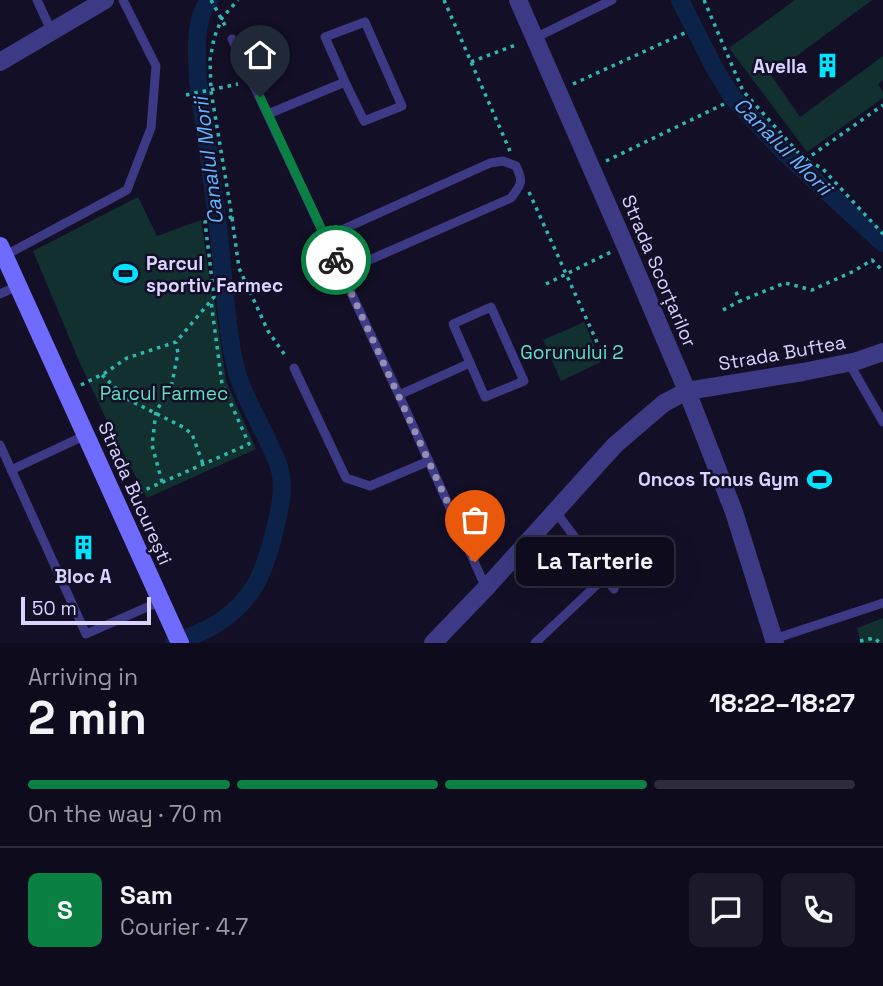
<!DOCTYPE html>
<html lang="en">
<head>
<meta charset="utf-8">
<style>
	:root { --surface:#0e0b1c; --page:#1c1929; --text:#f1f3f6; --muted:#9b9ba3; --line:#2e2b3b; --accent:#0b8043 }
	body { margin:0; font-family:"Space Grotesk",sans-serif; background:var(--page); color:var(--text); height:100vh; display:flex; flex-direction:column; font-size:26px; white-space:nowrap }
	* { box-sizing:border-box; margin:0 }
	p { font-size:23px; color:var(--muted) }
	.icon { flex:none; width:38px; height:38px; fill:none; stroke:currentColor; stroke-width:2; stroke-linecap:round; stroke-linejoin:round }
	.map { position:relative; height:643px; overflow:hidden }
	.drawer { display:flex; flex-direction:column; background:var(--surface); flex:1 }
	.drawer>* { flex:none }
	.scale { position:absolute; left:21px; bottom:18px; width:130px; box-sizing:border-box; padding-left:7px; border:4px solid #d9d4ff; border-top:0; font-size:19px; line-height:24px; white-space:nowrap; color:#d9d4ff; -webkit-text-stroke:5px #130f26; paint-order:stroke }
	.pin { position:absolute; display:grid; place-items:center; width:60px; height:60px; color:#fff; margin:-72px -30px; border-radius:50% 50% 50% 0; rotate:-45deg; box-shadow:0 0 7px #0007 }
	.pin .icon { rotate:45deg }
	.courier { position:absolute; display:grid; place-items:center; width:70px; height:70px; margin:-35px; border:5px solid #0b8043; border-radius:50%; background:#fff; color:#222; box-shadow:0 2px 9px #0007 }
	.bubble { position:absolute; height:49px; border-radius:10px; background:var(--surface); box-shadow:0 7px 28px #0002,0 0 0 2px var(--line); font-size:23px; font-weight:600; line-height:49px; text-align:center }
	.overview em { font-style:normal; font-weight:600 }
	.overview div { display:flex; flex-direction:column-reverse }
	.overview { display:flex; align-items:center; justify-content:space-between; height:119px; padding:0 28px }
	h1 { font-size:46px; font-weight:600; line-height:52px }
	.bar { display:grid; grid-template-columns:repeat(4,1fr); gap:10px 7px; align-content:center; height:84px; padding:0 28px }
	.bar i { height:9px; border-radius:5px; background:var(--line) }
	.bar .current { background:var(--accent) }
	.bar p { grid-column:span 4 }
	.line { display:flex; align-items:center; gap:18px; padding:0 28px; border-top:2px solid var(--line) }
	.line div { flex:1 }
	.round { display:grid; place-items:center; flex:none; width:74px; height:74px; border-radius:10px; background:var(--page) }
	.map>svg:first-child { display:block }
	.green { fill:#12302f }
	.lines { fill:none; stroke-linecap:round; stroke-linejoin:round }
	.canal { stroke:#0c2248; stroke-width:18 }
	.path { stroke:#2fb8b0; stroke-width:3.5; stroke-dasharray:3.5 5; stroke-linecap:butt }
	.service { stroke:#3d3a85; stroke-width:9 }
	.minor { stroke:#3d3a85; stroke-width:18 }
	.tertiary { stroke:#3d3a85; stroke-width:18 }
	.secondary { stroke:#6f6bff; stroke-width:18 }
	.done { stroke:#948fb3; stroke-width:7; stroke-dasharray:0 12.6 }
	.route { stroke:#0b8043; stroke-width:9 }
	.labels { text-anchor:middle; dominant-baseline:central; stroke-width:5; stroke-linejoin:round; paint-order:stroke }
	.poi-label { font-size:19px; font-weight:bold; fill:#d9d4ff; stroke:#130f26; text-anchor:end }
	.street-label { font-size:19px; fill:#d9d4ff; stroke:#130f26 }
	.park-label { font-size:19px; fill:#5fe0c0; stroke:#130f26 }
	.water-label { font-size:21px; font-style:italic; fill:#62b6ff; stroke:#130f26 }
</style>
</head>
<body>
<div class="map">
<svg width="883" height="643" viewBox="0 0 883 643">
	<rect width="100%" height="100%" fill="#130f26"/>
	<path class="green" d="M795 0H872L771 75 800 117 883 56V80L878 84 883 92V98L807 152 729 48Z
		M138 197 157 236 201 220 212 297H214L226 381 256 449 147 498 115 438 79 361 33 251Z
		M584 322 601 362 561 381 543 340Z
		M883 618V643H861L857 628Z"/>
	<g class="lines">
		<path class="canal" d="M680 0 716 71 733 98 785 153 883 243
			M174 643C187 638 201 633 213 626 256 601 266 568 277 521 281 503 285 482 278 464 264 427 240 395 233 356 226 320 224 282 220 245 214 190 206 136 198 82 197 56 193 22 209 0"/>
		<path class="path" d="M211 0 227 29
			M444 0 510 151
			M704 0 743 91 805 160 822 168 883 234
			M471 62 518 44
			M573 84 689 31
			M186 95 238 84
			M805 160 883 105
			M606 161 724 104
			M529 192 606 362
			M232 218 239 268 268 331 287 358
			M546 284 611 252
			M736 292 740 301 785 283 812 290 854 271 872 260 883 271
			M723 310 740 301
			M102 375 127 399 183 427 192 434 203 464
			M81 385 105 373 127 358 176 342 214 297 205 222 232 217 211 91 210 60 214 38 222 18 238 0
			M162 482 152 445 156 412 172 383 178 353 176 343
			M131 496 249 444 222 384 211 301
			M860 641 874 638 880 643"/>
		<path class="service" d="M37 0 51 30
			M365 22 402 106 364 121 345 82 325 37Z
			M535 38 612 0
			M232 39 399 395 486 588
			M268 114 345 82
			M326 237 490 163 503 161 516 166C524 182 521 185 511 198L342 272
			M4 256 127 190 151 128 156 66 123 0
			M0 294 18 286
			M491 307 524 381 485 397 453 324Z
			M849 363 883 422
			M294 368 346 478 370 486 429 461
			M399 395 470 363
			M0 445 86 634 161 601
			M11 470 86 435
			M555 511 614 589
			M774 639 883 603
			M535 643 605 577"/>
		<path class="minor" d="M518 0 625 245 687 391 734 512 775 643
			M0 62 105 0"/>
		<path class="tertiary" d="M433 643 486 588 615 445 664 403 687 391 803 372 857 361 883 352"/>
		<path class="secondary" d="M0 246 180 643"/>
	</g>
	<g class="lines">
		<path class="done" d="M336 260 475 562"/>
		<path class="route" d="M260 97 336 260"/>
	</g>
	<defs>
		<symbol id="building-bare" viewBox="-9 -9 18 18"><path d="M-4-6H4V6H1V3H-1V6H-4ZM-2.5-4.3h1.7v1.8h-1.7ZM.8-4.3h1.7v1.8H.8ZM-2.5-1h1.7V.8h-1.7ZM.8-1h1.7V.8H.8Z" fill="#00e5ff" stroke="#130f26" stroke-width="2.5" paint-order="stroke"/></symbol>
		<symbol id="stadium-bare" viewBox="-9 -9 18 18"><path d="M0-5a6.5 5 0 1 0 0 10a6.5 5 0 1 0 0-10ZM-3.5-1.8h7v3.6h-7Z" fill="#00e5ff" stroke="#130f26" stroke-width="2.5" paint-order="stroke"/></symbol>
	</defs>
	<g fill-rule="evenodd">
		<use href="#building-bare" x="810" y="48" width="35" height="35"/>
		<use href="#stadium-bare" x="108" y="256" width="35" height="35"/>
		<use href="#stadium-bare" x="802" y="462" width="35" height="35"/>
		<use href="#building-bare" x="66" y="530" width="35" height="35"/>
	</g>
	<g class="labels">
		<g class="poi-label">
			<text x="807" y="66">Avella</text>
			<text x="146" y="263" text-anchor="start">Parcul<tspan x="146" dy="22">sportiv Farmec</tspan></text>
			<text x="799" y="479">Oncos Tonus Gym</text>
			<text x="83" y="576" text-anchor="middle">Bloc A</text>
		</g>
		<g class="street-label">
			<text transform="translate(659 271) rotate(67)">Strada Scorțarilor</text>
			<text transform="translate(782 353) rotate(-10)">Strada Buftea</text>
			<text transform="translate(135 493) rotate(66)">Strada București</text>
		</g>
		<g class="park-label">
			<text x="572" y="352">Gorunului 2</text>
			<text x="164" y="393">Parcul Farmec</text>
		</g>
		<g class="water-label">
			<text transform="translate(783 146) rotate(45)">Canalul Morii</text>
			<text transform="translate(208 161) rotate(-97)">Canalul Morii</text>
		</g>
	</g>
</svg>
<div class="scale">50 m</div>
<div class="pin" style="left:475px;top:562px;background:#ea580c"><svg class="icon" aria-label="bag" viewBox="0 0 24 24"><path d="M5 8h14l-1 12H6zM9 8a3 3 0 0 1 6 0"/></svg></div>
<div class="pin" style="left:260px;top:97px;background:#1f2937"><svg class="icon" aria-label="home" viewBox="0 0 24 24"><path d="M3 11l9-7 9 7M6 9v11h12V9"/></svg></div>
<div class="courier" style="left:336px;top:260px"><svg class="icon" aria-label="bike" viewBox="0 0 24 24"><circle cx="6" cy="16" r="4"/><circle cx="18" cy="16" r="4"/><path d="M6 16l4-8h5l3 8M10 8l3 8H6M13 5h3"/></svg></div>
<div class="bubble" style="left:516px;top:537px;width:158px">La Tarterie</div>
</div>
<section class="drawer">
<div class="overview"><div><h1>2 min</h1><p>Arriving in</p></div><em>18:22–18:27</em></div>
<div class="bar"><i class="current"></i><i class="current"></i><i class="current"></i><i></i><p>On the way · 70 m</p></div>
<div class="line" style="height:126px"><b class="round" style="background:var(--accent);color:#fff">S</b><div><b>Sam</b><p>Courier · 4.7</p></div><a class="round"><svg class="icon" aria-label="chat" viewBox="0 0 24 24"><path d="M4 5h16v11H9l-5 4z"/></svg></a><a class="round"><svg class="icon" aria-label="phone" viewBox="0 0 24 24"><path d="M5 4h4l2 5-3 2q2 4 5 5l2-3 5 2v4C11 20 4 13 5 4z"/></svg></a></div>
</section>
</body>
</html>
